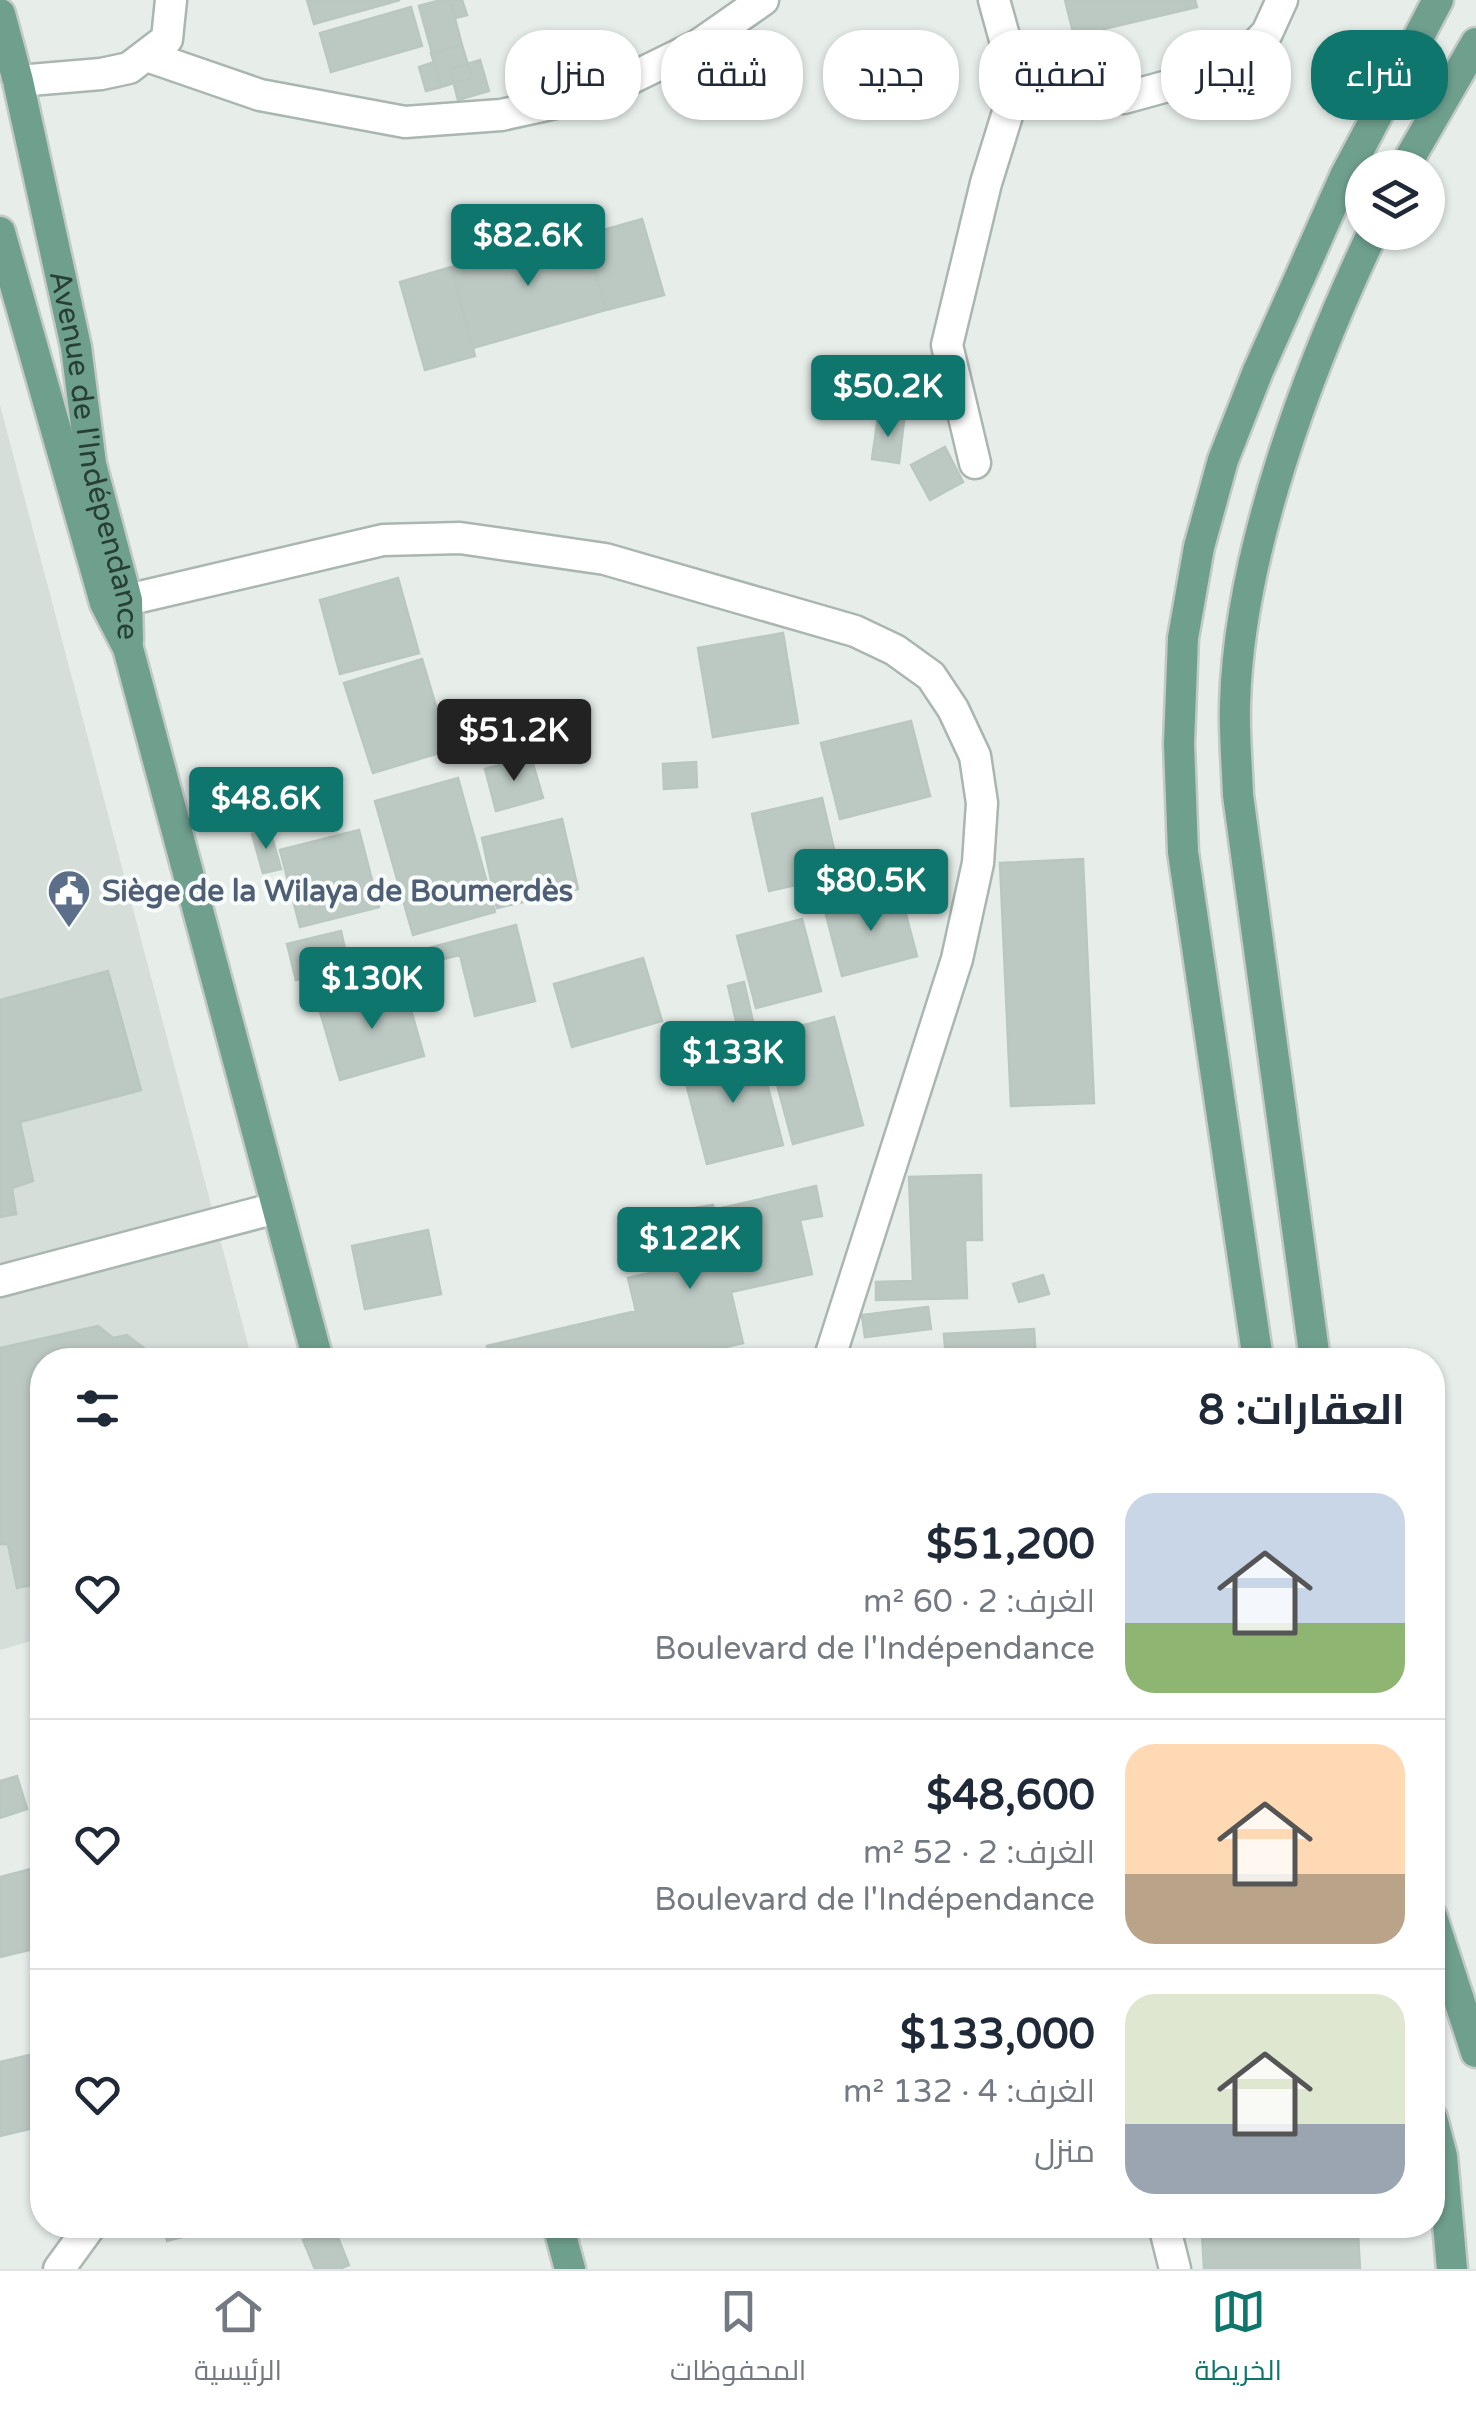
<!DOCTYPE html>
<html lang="ar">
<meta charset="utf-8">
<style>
:root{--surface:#fff;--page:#f6f6f7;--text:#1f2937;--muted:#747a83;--line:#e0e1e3;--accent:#0f766e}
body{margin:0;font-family:"Varela Round",Cairo,sans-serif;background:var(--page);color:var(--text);direction:rtl;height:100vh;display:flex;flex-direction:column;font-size:38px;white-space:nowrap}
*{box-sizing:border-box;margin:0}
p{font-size:32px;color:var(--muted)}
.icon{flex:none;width:55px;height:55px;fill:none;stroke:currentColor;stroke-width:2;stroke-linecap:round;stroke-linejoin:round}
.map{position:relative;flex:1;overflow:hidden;direction:ltr}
.details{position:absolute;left:30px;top:1348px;width:1415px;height:890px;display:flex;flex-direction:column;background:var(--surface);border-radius:40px;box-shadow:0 2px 8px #0004;direction:rtl}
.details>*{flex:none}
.guide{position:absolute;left:30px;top:30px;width:1418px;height:90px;direction:rtl;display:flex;gap:20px}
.controls{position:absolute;left:1345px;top:150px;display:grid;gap:20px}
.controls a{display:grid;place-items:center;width:100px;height:100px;border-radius:50%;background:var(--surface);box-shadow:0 2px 8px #0004;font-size:50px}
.price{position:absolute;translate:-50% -85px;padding:0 22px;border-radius:10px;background:var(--accent);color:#fff;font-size:32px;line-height:65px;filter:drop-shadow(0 2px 5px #0008)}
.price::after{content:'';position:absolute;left:50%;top:60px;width:30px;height:22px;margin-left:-15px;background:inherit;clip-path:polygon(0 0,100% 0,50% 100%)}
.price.on{background:#222;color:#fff}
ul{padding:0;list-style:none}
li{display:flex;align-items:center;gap:30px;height:250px;padding:0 40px}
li+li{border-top:2px solid var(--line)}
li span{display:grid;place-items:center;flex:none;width:280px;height:200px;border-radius:30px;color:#555}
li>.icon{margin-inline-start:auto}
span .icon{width:120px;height:120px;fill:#fffc;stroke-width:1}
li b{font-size:42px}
h2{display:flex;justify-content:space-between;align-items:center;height:120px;padding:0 40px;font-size:42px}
.chip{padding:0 35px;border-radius:40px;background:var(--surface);box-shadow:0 2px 8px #0004;font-size:35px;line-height:90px}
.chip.on{background:var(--accent);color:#fff}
.tabs{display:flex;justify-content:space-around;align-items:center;height:140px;border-top:2px solid var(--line);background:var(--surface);font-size:28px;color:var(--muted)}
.tabs a{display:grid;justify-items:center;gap:5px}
.tabs .on{color:var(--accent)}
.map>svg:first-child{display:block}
.built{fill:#d5ded9}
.building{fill:#bcc9c3;stroke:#b9c7c0;stroke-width:2.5}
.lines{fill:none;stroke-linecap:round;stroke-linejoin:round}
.minor-casing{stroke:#aab6b0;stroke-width:35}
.major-casing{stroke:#c3c9c7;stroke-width:35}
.minor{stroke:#fff;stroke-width:30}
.major{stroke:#6fa08e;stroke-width:30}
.labels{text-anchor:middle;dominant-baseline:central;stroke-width:8;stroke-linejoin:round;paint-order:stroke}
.street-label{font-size:30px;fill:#273f36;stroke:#f7fbf9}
.service-label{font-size:30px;font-weight:bold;fill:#4e5e75;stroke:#f7fbf9;text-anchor:start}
</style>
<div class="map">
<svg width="1476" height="2269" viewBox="0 0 1476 2269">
<rect width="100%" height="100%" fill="#e7eeea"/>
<!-- built -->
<path class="built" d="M0 405 252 1360H42V1638L0 1650Z"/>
<!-- building -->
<path class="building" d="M307 0H400L314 24Z
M441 0H450L462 45 432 53 419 6Z
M450 0H462L467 15 455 18Z
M1065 0H1195L1197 7 1074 36Z
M411 7 422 46 331 72 320 33Z
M462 45 472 78 441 87 431 53Z
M480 60 489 91 458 100 450 69Z
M434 62 441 87 426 91 419 67Z
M642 219 664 295 606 310 585 235Z
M583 230 606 310 473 348 451 267Z
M451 267 475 356 425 370 400 282Z
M878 417 904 421 899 463 872 459Z
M945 447 963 482 930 500 911 465Z
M398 578 419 653 340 674 320 600Z
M783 633 798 723 713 737 698 648Z
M422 659 449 750 373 773 344 683Z
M911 721 930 796 840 819 821 743Z
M531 757 543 798 496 811 485 769Z
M696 762 697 787 664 789 663 764Z
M458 778 495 912 413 935 375 801Z
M822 798 840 875 769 891 752 814Z
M562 819 578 889 497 908 482 838Z
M270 830 281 869 263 873 252 834Z
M359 830 379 907 300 927 280 850Z
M1083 859 1094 1103 1011 1106 1000 863Z
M900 892 917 956 842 976 825 911Z
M802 919 821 991 756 1008 737 936Z
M516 925 535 1001 475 1016 460 955 417 965 414 952Z
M341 931 349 967 296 980 287 944Z
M643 958 662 1021 572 1047 554 984Z
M108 971 141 1090 20 1122 33 1181 12 1188 16 1214 0 1217V1000Z
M744 982 755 1031 739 1034 728 986Z
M404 985 424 1056 340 1080 319 1008Z
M834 1017 863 1125 793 1144 764 1036Z
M758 1049 783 1145 707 1164 682 1068Z
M981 1175 982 1240H965L967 1298 876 1300V1282L913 1281 909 1177Z
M816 1186 822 1216 800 1220 812 1274 731 1292 743 1343 668 1360H490L487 1346 636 1311 628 1278 724 1256 718 1228 726 1226 722 1208Z
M713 1205 718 1234 682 1241 677 1211Z
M428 1230 441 1294 365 1309 352 1246Z
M1043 1275 1049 1294 1019 1302 1013 1284Z
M928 1307 931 1329 865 1337 862 1315Z
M98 1326 113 1338 127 1335 159 1360H42V1583L17 1588 8 1544H0V1348Z
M1034 1329 1036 1360H946L944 1334Z
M17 1776 27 1809 0 1818V1781Z
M42 1866V1947L0 1957V1877Z
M42 2052V2126L0 2136V2062Z
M163 2225H228L167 2241Z
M1203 2225H1240V2231L1203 2230Z
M1244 2225H1312L1313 2236 1358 2234 1360 2269H1204L1202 2234 1245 2232Z
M334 2228 349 2265 339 2269H315L303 2240Z"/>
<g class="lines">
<!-- minor casing -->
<g class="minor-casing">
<path id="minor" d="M147 56 260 95 405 122 501 115 601 93 697 46 763 0
M18 81 101 74 129 68 167 39 171 0
M1017 83 1124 98 1233 68 1267 33 1282 0
M975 463 947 345 986 183 1017 83 994 0
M127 600 383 540 460 538 605 559 855 631 895 650 931 676 953 709 975 756 982 803 978 863 957 959 829 1360
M0 1281 276 1208
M1164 2225 1175 2269
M59 2269 91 2225"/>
</g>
<!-- major casing -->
<g class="major-casing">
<g id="major">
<path id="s1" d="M0 14 18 81 76 347 91 464 127 600 128 640"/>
<path d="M1404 168 1476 43"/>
<path d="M0 232 105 603 128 648 318 1360"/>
<path d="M1258 1360 1183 852 1179 744 1183 638 1199 547 1223 460 1258 371 1345 176 1438 0"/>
<path d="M1315 1360 1238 795C1237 765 1234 734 1235 704 1239 552 1308 369 1373 232"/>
<path d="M1432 1917 1476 2052"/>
<path d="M1432 2118 1442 2156 1452 2269"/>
<path d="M558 2225 570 2269"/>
</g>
</g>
<!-- minor -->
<use href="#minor" class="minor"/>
<!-- major -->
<use href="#major" class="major"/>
</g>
<!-- icons -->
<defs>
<g id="civic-pin" transform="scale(2.25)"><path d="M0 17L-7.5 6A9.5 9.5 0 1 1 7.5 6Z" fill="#5c6f8a" stroke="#f7fbf9"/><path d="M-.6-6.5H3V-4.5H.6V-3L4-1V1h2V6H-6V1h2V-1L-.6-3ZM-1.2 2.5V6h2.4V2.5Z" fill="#fff"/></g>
</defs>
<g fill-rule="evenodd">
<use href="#civic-pin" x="69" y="891"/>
</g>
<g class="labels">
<!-- street labels -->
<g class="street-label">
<text stroke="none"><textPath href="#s1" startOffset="452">Avenue de l'Indépendance</textPath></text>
</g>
<!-- service labels -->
<g class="service-label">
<text x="102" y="891">Siège de la Wilaya de Boumerdès</text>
</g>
</g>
</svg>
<div class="controls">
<a><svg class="icon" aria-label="layers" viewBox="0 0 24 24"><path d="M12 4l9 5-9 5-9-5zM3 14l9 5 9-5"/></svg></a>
</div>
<b class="price" style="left:528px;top:289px">$82.6K</b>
<b class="price" style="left:888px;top:440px">$50.2K</b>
<b class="price on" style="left:514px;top:784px">$51.2K</b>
<b class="price" style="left:266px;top:852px">$48.6K</b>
<b class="price" style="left:871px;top:934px">$80.5K</b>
<b class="price" style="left:372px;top:1032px">$130K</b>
<b class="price" style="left:733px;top:1106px">$133K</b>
<b class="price" style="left:690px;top:1292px">$122K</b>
<div class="guide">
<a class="chip on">شراء</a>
<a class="chip">إيجار</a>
<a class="chip">تصفية</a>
<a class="chip">جديد</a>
<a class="chip">شقة</a>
<a class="chip">منزل</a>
</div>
<section class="details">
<h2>العقارات: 8<svg class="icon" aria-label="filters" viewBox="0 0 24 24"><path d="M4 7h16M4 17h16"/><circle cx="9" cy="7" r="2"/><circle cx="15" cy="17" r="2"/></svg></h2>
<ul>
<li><span style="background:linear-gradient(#c9d6e8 65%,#8fb573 0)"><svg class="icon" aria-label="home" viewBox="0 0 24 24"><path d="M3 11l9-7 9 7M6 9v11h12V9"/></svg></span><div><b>$51,200</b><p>الغرف: 2 · 60 m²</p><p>Boulevard de l'Indépendance</p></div><svg class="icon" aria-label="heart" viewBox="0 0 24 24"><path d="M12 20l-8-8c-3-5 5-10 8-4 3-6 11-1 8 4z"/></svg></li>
<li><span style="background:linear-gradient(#ffd9b3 65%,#b9a48a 0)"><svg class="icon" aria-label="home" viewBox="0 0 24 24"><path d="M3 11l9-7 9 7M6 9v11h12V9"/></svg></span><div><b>$48,600</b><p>الغرف: 2 · 52 m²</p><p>Boulevard de l'Indépendance</p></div><svg class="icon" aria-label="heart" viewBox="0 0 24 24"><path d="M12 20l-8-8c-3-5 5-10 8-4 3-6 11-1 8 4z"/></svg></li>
<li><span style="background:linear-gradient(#dfe7d0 65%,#9aa5b1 0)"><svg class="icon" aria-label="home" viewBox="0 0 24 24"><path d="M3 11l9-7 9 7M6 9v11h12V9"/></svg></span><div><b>$133,000</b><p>الغرف: 4 · 132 m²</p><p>منزل</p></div><svg class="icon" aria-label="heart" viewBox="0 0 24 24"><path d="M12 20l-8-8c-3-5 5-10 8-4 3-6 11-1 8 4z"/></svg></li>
</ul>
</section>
</div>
<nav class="tabs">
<a class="on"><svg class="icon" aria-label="map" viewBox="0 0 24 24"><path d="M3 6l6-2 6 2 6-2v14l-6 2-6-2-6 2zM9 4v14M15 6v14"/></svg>الخريطة</a>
<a><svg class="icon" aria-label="saved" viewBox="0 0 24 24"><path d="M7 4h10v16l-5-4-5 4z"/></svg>المحفوظات</a>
<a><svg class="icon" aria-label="home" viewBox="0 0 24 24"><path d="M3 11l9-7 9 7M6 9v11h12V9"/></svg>الرئيسية</a>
</nav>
